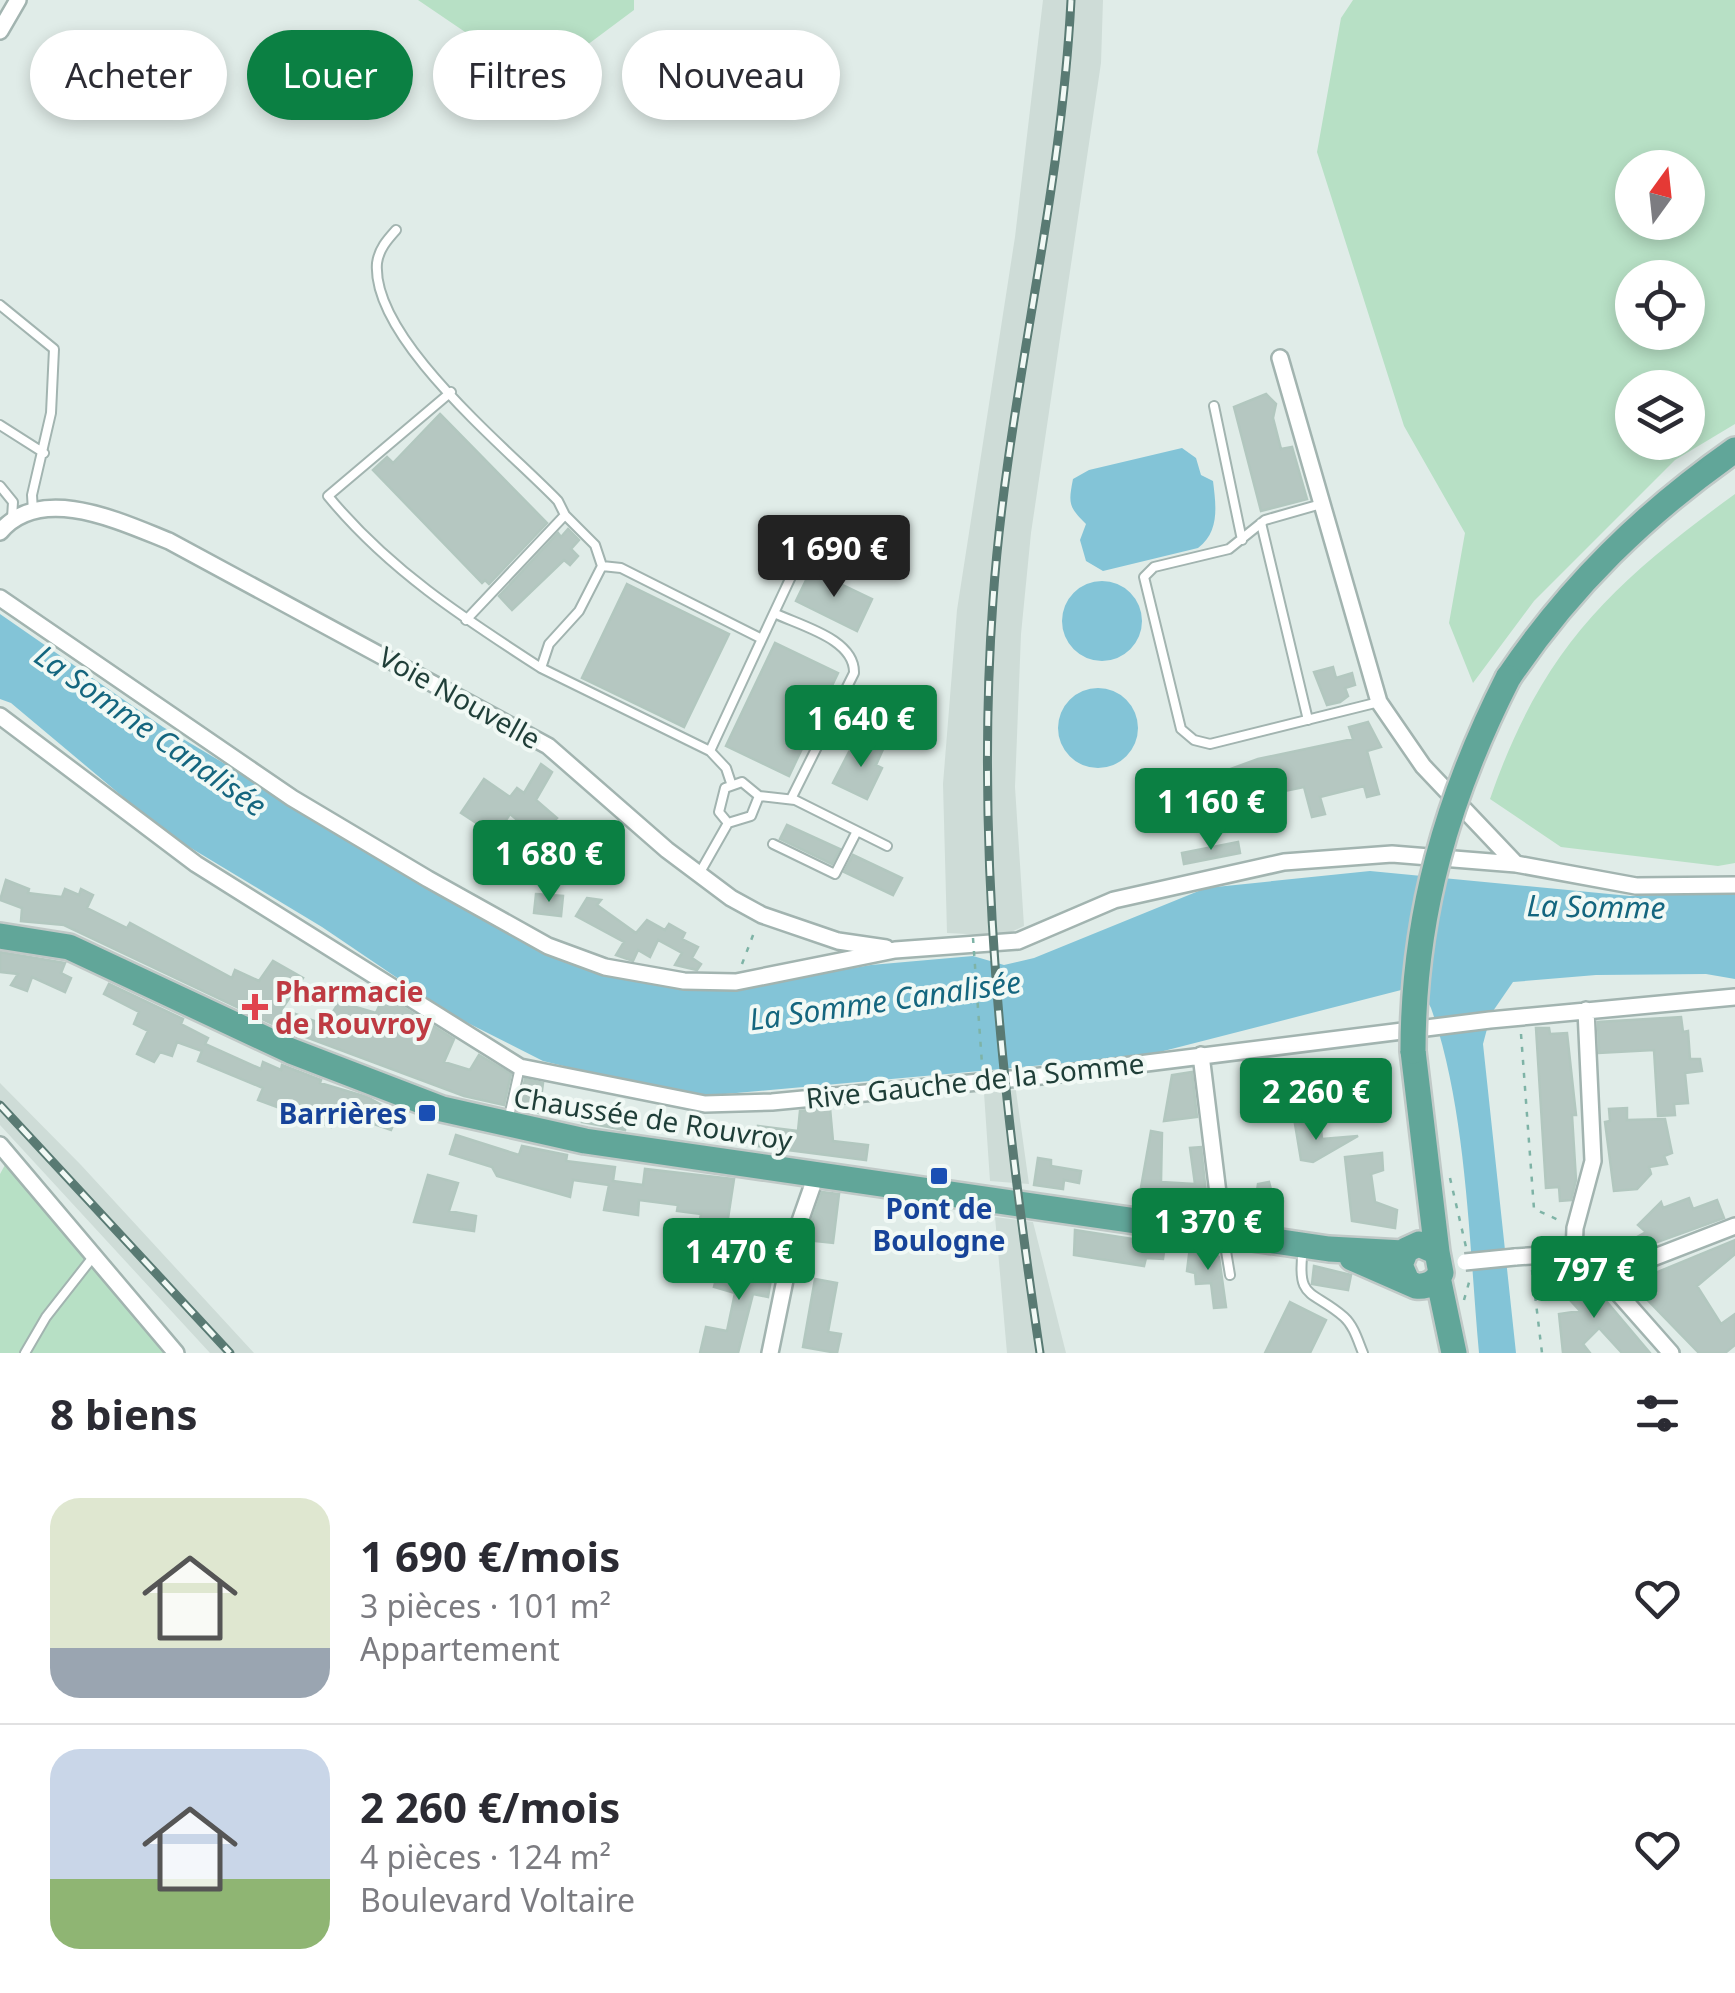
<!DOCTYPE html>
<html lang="fr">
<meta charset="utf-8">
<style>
:root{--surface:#fff;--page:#f7f7f7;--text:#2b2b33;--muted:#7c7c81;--line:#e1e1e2;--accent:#0b8043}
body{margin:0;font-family:"Noto Sans",sans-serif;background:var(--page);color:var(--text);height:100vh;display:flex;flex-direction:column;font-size:38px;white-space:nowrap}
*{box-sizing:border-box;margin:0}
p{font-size:32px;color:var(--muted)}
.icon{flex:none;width:55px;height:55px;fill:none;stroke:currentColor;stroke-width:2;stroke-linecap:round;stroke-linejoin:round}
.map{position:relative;height:1353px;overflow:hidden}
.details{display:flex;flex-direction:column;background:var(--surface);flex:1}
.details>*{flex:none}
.banner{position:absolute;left:30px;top:30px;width:1000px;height:90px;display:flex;gap:20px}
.needle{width:65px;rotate:15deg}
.fabs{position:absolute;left:1615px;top:150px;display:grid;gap:20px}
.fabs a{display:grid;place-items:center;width:90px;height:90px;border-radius:50%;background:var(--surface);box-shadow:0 5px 15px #0003;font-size:50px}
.price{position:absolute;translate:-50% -85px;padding:0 22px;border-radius:10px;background:var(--accent);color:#fff;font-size:32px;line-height:65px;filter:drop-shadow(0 2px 5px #0008)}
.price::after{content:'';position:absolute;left:50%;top:60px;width:30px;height:22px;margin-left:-15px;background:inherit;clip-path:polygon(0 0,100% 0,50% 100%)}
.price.active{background:#222;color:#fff}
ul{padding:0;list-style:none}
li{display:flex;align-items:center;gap:30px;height:250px;padding:0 50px}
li+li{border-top:2px solid var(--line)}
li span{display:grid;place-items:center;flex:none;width:280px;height:200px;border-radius:30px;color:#555}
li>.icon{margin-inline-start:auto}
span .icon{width:120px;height:120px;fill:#fffc;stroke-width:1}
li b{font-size:42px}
h2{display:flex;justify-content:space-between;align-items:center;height:120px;padding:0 50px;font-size:42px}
.pill{padding:0 35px;border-radius:45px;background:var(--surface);box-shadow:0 5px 15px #0003;font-size:35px;line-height:90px}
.pill.active{background:var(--accent);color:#fff}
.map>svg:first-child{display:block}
.built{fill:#cedcd7}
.green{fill:#b7e0c5;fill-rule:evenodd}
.water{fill:#83c4d7}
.building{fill:#b5c7c1;stroke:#b2c7bf;stroke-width:2.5}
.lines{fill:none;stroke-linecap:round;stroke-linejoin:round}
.lane-casing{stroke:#a2b4b0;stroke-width:12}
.street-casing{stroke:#a2b4b0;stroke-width:20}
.primary-casing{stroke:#c0c9c7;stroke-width:30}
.path{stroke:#7eb3a6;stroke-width:2.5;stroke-dasharray:5 8;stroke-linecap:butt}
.lane{stroke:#fff;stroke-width:8}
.street{stroke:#fff;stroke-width:15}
.primary{stroke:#61a699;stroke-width:25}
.rail-casing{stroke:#597a73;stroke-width:9}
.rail{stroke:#f1f9f5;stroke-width:5;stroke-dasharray:15;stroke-linecap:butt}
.street-bridge-casing{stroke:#a2b4b0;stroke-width:20;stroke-linecap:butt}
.primary-bridge-casing{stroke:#c0c9c7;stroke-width:30;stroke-linecap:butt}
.path-bridge{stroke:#7eb3a6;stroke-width:2.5;stroke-dasharray:5 8;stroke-linecap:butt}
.street-bridge{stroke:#fff;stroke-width:15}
.primary-bridge{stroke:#61a699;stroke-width:25}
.health-dot{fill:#e0444e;stroke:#f1f9f5;stroke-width:4}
.transit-dot{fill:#1a4fb4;stroke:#f1f9f5;stroke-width:4}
.labels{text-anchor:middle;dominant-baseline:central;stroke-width:8;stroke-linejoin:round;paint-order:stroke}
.street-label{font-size:28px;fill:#1f3e38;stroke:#f1f9f5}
.health-label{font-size:28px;font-weight:bold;fill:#be3a42;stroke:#f1f9f5;text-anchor:start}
.transit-label{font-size:28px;font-weight:bold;fill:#164399;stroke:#f1f9f5;text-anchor:end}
.water-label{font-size:30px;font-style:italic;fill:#14667f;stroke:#f1f9f5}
</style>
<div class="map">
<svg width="1735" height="1353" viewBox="0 0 1735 1353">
<rect width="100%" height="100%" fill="#e0ece8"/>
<!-- built -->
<path class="built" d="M1043 0H1103L1101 63 1031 533 1021 634 1015 787 1024 926 1003 936 947 933 943 784 957 610 1015 237Z
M0 1083 81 1165 254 1353H210L0 1125Z
M1016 1090V1091L1029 1184 990 1181 984 1093Z
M995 1217 1033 1222 1066 1353H1007Z"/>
<!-- green -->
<path class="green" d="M418 0H634V10L575 54 471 36Z
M1353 0H1735V424L1675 460 1534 601 1473 683 1449 623 1465 533 1404 426 1317 152 1341 18ZM1632 168H1688V222H1632ZM1632 278H1688V332H1632ZM1632 388H1688V442H1632Z
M1735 494V863L1718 866 1561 847 1490 799C1542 649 1610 585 1735 494Z
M5 1165 164 1353H0V1174Z"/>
<!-- water -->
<path class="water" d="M1182 448 1196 458 1201 475 1213 481C1216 505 1220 532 1198 548L1103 571 1086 561 1080 540 1086 524C1069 507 1068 504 1073 479L1089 470Z
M1062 621a40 40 0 1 1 80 0a40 40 0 1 1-80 0Z
M0 614 163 727 546 955 611 975 678 988 742 987 871 965 973 956 1004 965 1034 958 1206 888 1370 871 1630 896 1735 892V979L1706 974 1596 975 1513 982 1491 1014 1483 1044 1516 1353H1479C1469 1245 1467 1110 1431 1008 1428 1000 1416 993 1409 988L1144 1056 692 1097 543 1061 452 1015 322 927 166 833 11 703 0 699Z
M1058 728a40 40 0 1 1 80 0a40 40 0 1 1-80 0Z"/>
<!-- building -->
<path class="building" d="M1266 394 1276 404 1273 418 1281 449 1292 447 1307 499 1261 511 1234 407Z
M440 414 547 523 489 584 485 580 482 583 373 470 387 457 393 463Z
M568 529 579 540 571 549 578 556 570 565 564 560 512 610 499 596 558 533 561 537Z
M811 570 872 599 857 631 796 601Z
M627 584 729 634 684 727 582 678Z
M775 643 838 673 789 776 726 746Z
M1333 667 1336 678 1352 673 1355 685 1345 688 1348 696 1340 702 1327 705 1314 672Z
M1368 722 1381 747 1367 751 1379 794 1367 797 1364 786 1320 797 1325 814 1312 817 1304 787 1270 794 1268 787 1220 798 1212 785 1217 784 1214 775 1258 759 1353 739 1349 727Z
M879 734 888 738 876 765 882 768 867 799 833 783 849 752 866 760Z
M541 764 552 772 536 800 557 818 554 821 565 831 560 838 581 854 548 889 540 882 561 856 510 814 503 825 497 821 490 832 461 813 484 779 510 797 517 788 524 793Z
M787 825 840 849 832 864 780 839Z
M1238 842 1240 853 1184 864 1182 853Z
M853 855 902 878 893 895 844 872Z
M6 880 29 889 28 893 44 895 62 897 65 889 79 895 81 889 93 895 87 908 127 928 130 923 232 978 235 970 259 981 273 961 303 978 282 1009 325 1025 339 1002 376 1013 384 995 454 1039 444 1062 470 1070 479 1055 511 1074 504 1105 464 1096 279 1027 64 925 21 921 22 908 0 900Z
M536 894 563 896 561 916 534 913Z
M587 898 601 900 597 905 636 933 647 920 665 930 669 924 685 933 682 939 698 947 692 958 701 964 697 970 675 965 682 953 658 940 650 957 638 950 633 961 616 955 624 942 576 916Z
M0 952 65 963 61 973 71 978 65 992 32 977 27 991 11 985 18 974 0 972Z
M109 984 183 1019 181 1024 208 1038 205 1044 261 1069 263 1062 281 1070 282 1065 321 1080 320 1083 367 1097 398 1114 391 1130 339 1112 331 1127 258 1100 263 1088 198 1061 202 1051 177 1042 172 1056 160 1052 154 1062 137 1054 148 1031 134 1024 139 1012 104 994Z
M1681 1017 1683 1032 1688 1031 1690 1059H1700L1702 1071 1685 1073 1688 1103 1674 1104 1675 1115 1658 1116 1654 1050 1599 1053 1598 1022Z
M1536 1028H1549L1550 1034 1567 1033 1576 1115H1572L1576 1180 1571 1200 1560 1201 1559 1187 1546 1188Z
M1192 1072 1197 1117 1164 1121 1172 1075Z
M525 1079 543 1083 539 1113 519 1108Z
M586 1106 628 1114 625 1130 582 1122Z
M830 1108 833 1141 868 1145 866 1160 757 1146 758 1126 798 1131 800 1111Z
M1627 1108V1120L1665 1119 1672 1153 1664 1156 1667 1164 1649 1167 1651 1174 1637 1189 1614 1191 1605 1122 1610 1121 1609 1109Z
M1312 1123 1311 1131 1321 1129 1322 1139 1358 1136 1313 1162 1301 1160 1295 1124Z
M1151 1131 1162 1133 1161 1182 1195 1184 1190 1148 1201 1147 1208 1211 1151 1202 1152 1196 1140 1193Z
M456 1135 519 1155 522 1146 567 1155 566 1161 615 1167 613 1181 643 1185 645 1169 734 1179 727 1225 700 1219 701 1214 677 1211 678 1205 639 1200 638 1215 604 1210 609 1185 573 1180 570 1197 497 1176 492 1167 450 1154Z
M1382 1153 1383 1170 1371 1174 1375 1202 1397 1210 1395 1228 1352 1221 1345 1157Z
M1038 1158 1051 1160V1166L1081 1171 1079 1183 1064 1180 1063 1189 1034 1185Z
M428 1175 458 1183 449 1211 476 1216 474 1231 414 1222Z
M1269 1182 1272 1193 1283 1201 1281 1221 1253 1218 1258 1184Z
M822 1192 839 1194 833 1243 805 1240Z
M1689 1198 1693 1209 1717 1200 1724 1218 1613 1258 1610 1252 1646 1232 1638 1225 1661 1202 1663 1208Z
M1075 1230 1165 1244 1163 1259 1146 1258 1144 1266 1074 1255Z
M1735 1240V1254L1697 1286 1721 1324 1735 1314V1345L1725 1353H1699L1631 1283Z
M765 1246 776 1249 768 1297 753 1294 738 1353H700L706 1327 727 1331 735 1293 714 1287 720 1264 759 1273Z
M1190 1247 1213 1251 1219 1257 1226 1307 1214 1308 1211 1283 1196 1284 1195 1273 1187 1271Z
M1314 1266 1351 1275 1348 1290 1312 1284Z
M1577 1270 1591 1283 1650 1353H1622L1599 1328 1583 1344 1590 1353H1563L1559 1314 1580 1311 1571 1301 1579 1294 1566 1280Z
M815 1279 837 1283 828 1332 841 1334 837 1353 803 1347Z
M1290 1302 1326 1320 1310 1353H1265Z"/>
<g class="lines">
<!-- lane casing -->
<g class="lane-casing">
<path id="lane" d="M396 230C387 240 379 249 377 263 371 339 508 449 558 501L565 515
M0 305 54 349 51 413 32 495 33 511
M451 392 328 496C388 569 462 617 541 668
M1214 406 1242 540
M0 425 44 453
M0 486 13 502 12 518
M1321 504 1265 520 1229 549 1154 567 1144 577 1181 729 1194 740 1210 744 1379 702
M1261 523 1308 720
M774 613 804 549
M466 620 565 515 595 545 602 566
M710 751 541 668 549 644 579 611 602 566 621 568 762 639
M731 783 726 768 710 751 774 613C801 626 855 639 854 673L791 799
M759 796 795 800 887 846
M773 844 835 874 857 831
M699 874 728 823 751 816 759 796 742 782 725 788 719 812 728 823
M508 1121 520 1067
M1224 1239 1230 1275
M1303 1249C1296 1301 1312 1289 1344 1317 1354 1326 1358 1341 1363 1353
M25 1353 46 1317 93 1257"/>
</g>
<!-- street casing -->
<g class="street-casing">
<path id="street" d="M0 31 18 0
M1280 358 1379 702 1423 766 1516 864
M0 532C41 483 121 522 169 541L548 746 667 850 731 898 762 915 838 941 886 948
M0 598 292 798 428 879 548 946 605 967 684 981 736 982 895 950 1018 941 1114 900 1284 862 1392 854 1516 864 1636 886 1735 885
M0 716 196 864 520 1067 705 1104 772 1102 1051 1075 1490 1020 1735 997
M1201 1055 1223 1234
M0 1145 176 1353
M1574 1253 1575 1228 1593 1161 1586 1010
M1515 1257 1574 1253 1588 1259 1671 1353
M1606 1276 1735 1226
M770 1353 793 1241 812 1187 811 1174"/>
</g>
<!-- primary casing -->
<g class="primary-casing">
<path id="primary" d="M1508 678C1570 586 1644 514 1735 450
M0 936 69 947 291 1051 442 1109 585 1141 1329 1249 1403 1253
M1413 1051 1437 1252
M1352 1258 1416 1286C1427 1287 1435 1283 1441 1273L1437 1252 1419 1244 1406 1250 1400 1265 1407 1281
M1438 1277 1454 1353"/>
</g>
<!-- path -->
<path class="path" d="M742 964 755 930
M1521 1034 1534 1209 1563 1222
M1450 1178 1466 1247
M1532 1270 1542 1353
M1537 1296 1558 1271
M1464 1300 1470 1279"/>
<!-- lane -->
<use href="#lane" class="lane"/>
<!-- street -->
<use href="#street" class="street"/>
<!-- primary -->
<use href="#primary" class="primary"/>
<!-- rail casing -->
<g class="rail-casing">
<path id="rail" d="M0 1105 230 1353
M1040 1353C1003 1104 975 851 993 600 1007 398 1061 202 1071 0"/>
</g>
<!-- rail -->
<use href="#rail" class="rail"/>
<!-- street-bridge casing -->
<g class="street-bridge-casing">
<path id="street-bridge" d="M1465 1262 1515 1257"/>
</g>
<!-- primary-bridge casing -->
<g class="primary-bridge-casing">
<path id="primary-bridge" d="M1413 1051C1413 916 1447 798 1508 678"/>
</g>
<!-- path-bridge -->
<path class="path-bridge" d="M973 938 984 1092"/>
<!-- street-bridge -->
<use href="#street-bridge" class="street-bridge"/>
<!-- primary-bridge -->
<use href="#primary-bridge" class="primary-bridge"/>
</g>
<!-- markers -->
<path class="health-dot" d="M250 992h10v10h10v10h-10v10h-10v-10h-10v-10h10z"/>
<g class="transit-dot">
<rect x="417" y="1103" width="20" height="20" rx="5"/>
<rect x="929" y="1166" width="20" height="20" rx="5"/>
</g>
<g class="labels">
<!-- street labels -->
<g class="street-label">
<text transform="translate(460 697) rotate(29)">Voie Nouvelle</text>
<text transform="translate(975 1080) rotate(-6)">Rive Gauche de la Somme</text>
<text transform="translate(653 1118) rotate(9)">Chaussée de Rouvroy</text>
</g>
<!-- health labels -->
<g class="health-label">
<text x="275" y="991">Pharmacie<tspan x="275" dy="32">de Rouvroy</tspan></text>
</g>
<!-- transit labels -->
<g class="transit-label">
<text x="407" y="1113">Barrières</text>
<text x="939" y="1208" text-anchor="middle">Pont de<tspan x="939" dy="32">Boulogne</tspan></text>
</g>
<!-- water labels -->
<g class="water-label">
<text transform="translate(151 730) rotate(35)">La Somme Canalisée</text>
<text transform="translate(1596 906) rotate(1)">La Somme</text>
<text transform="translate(885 1000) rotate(-8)">La Somme Canalisée</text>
</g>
</g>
</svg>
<div class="fabs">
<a><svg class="needle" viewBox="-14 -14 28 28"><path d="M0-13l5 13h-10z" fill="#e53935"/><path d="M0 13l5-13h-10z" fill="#7c7c81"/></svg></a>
<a><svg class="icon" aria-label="locate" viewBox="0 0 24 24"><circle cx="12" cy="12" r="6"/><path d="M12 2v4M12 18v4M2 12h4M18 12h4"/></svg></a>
<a><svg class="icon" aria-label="layers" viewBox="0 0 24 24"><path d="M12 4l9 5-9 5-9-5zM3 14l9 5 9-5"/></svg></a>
</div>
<b class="price active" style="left:834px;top:600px">1 690 €</b>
<b class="price" style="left:861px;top:770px">1 640 €</b>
<b class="price" style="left:1211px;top:853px">1 160 €</b>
<b class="price" style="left:549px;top:905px">1 680 €</b>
<b class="price" style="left:1316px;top:1143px">2 260 €</b>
<b class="price" style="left:1208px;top:1273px">1 370 €</b>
<b class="price" style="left:739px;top:1303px">1 470 €</b>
<b class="price" style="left:1594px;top:1321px">797 €</b>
<div class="banner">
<a class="pill">Acheter</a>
<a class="pill active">Louer</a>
<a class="pill">Filtres</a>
<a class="pill">Nouveau</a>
</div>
</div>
<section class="details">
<h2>8 biens<svg class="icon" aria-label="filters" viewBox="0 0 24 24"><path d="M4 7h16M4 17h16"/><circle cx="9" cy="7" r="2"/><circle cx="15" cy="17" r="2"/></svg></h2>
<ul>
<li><span style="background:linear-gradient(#dfe7d0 75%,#9aa5b1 0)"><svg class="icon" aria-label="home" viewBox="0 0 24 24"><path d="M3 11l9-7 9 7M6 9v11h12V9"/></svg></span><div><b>1 690 €/mois</b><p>3 pièces · 101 m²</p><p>Appartement</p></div><svg class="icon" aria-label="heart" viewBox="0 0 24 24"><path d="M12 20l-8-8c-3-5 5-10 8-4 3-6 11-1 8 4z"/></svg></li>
<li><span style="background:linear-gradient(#c9d6e8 65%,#8fb573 0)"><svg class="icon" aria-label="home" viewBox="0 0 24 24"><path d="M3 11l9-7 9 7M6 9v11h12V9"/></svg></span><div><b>2 260 €/mois</b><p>4 pièces · 124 m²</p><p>Boulevard Voltaire</p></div><svg class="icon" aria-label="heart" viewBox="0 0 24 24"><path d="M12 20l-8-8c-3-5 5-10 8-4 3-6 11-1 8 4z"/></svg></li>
</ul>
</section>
